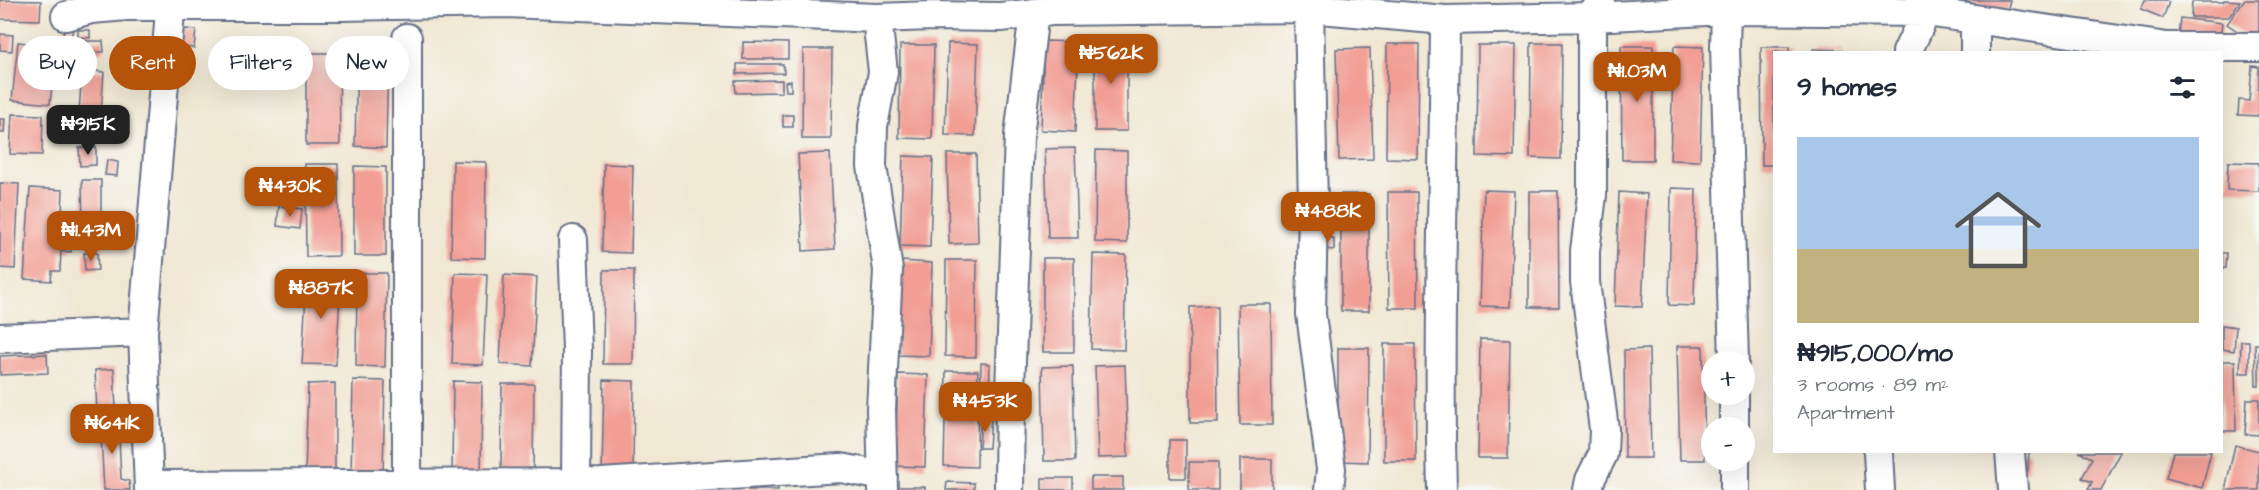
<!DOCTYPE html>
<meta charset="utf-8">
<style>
:root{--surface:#fff;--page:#f6f6f7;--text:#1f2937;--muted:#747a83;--accent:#b45309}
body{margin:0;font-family:"Architects Daughter",sans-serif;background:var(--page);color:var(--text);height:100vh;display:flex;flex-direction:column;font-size:22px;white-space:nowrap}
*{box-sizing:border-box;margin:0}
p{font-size:20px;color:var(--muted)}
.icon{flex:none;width:33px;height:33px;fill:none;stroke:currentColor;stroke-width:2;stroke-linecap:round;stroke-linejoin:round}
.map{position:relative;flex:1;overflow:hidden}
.drawer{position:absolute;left:1773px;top:51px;width:450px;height:402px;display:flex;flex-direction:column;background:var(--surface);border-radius:0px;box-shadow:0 6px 24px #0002}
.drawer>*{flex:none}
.banner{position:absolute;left:18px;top:36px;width:570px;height:54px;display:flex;gap:12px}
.tools{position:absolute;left:1701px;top:351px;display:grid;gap:12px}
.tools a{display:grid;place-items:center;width:54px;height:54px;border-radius:50%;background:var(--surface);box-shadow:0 6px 24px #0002;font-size:30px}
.price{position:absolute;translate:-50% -51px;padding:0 14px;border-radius:12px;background:var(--accent);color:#fff;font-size:20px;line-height:39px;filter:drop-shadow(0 2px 3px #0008)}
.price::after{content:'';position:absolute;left:50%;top:36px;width:18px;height:14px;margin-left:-9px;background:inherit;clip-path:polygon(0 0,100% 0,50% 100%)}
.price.active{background:#222;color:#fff}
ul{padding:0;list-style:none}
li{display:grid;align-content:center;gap:12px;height:318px;padding:0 24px}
li span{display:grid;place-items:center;height:186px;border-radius:0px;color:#555}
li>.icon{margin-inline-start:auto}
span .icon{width:108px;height:108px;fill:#fffc;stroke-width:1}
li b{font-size:26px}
h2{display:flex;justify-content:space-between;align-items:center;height:72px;padding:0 24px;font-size:26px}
.pill{padding:0 21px;border-radius:27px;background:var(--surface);box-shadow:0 6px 24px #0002;font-size:21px;line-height:54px}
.pill.active{background:var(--accent);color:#fff}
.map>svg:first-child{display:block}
.building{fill:#f29e94}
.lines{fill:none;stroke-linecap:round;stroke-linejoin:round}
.minor-casing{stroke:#667087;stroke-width:32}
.minor{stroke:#fff;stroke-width:28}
</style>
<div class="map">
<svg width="2259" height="490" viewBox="0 0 2259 490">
<rect width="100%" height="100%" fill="#f6f6f2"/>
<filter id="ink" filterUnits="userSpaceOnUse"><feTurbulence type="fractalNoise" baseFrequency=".0167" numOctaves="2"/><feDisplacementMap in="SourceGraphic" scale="12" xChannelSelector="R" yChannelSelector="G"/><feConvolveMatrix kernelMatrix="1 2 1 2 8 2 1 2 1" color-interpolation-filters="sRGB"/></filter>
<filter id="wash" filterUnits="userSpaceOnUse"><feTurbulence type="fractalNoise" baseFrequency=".008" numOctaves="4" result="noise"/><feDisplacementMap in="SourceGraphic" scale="24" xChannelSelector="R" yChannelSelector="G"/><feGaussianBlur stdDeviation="1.35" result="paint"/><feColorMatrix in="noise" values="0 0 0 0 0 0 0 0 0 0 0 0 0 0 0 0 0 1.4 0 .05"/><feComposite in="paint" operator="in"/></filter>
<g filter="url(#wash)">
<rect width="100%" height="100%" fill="#f1e8d4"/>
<g id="blocks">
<!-- building -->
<path class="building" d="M0 0 41 1 40 20 0 19Z
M1959 0H2010L2007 12Z
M2145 0H2164L2169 2 2163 18 2141 9Z
M2224 0 2240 1 2229 17H2191L2192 2H2223Z
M2244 0H2259V37L2255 43 2227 24Z
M2180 18 2222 23 2220 41 2178 36Z
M64 28 73 29 70 43 62 41Z
M175 28 196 30 194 48 174 46Z
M78 30H90V38L78 37Z
M0 34 13 35 12 51 0 50Z
M1095 39H1127V131H1095Z
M74 41H103L104 52H74Z
M1044 41 1079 42 1075 132 1041 130Z
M18 42 56 46 50 104 12 100Z
M743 42 788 43V59H743Z
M948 43 978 44 975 136 945 135Z
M1531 43H1562L1561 159 1530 158Z
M1387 44H1419L1418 159 1386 158Z
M900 45H934L932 139 899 138Z
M1478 45H1516L1514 157 1477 156Z
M1621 46H1653V160H1622Z
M1674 46 1703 47 1700 161 1670 160Z
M1761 47H1789V52H1774V165H1762Z
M1370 48 1373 159 1339 160 1336 49Z
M803 49H832L831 139H802Z
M1813 49 1842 50V52H1813Z
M357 52 388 53 386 148 355 146Z
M306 53H339L340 145H306Z
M737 64H783L784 73 737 74Z
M2252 66 2259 67V116L2238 115 2239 100 2249 101Z
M82 70 104 72 100 128 78 126Z
M782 80V92L736 93 735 81Z
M791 81V91H786L785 82Z
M12 114 43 115 42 155 10 154Z
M783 115H793V127H783Z
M0 119H5L4 133H0Z
M96 147V165L80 166 79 148Z
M1075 148 1078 238H1048L1045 149Z
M1096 150 1127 151V243L1095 242Z
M830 153 835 249 803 251 798 154Z
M947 154H976L978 243 949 244Z
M903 156 933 157 930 247 900 246Z
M107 160 118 162 117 176 105 175Z
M453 161 486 162 485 258 451 257Z
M2228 162 2259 163V191L2227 190Z
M305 164H338L339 256 306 257Z
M604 164 633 165 631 253 602 252Z
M354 166 386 167V256H354Z
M82 180H101V226L83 227Z
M0 183 19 184 15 269 0 268Z
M30 188 63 190 62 214 73 215 71 252 61 251 60 271H52L51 281 24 279Z
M1671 188 1696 189 1694 306 1669 305Z
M1484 190 1514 191 1510 307 1480 306Z
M1529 191H1558L1559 307H1529Z
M1388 192H1417L1418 308H1389Z
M1619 192 1647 194 1642 307 1615 306Z
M1341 194H1369V311H1341Z
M279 206 302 209 300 229 277 226Z
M1323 237 1334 238V250L1323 249Z
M84 253H97L98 270 85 271Z
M2222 253H2227L2226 268H2222Z
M1093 254 1126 255 1124 350 1091 349Z
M1043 258H1074V352H1043Z
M946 260H977L976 357 945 356Z
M901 261 932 263 929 356 897 355Z
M604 270H634L633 364H603Z
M357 273H387L385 367 356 366Z
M455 273 487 274 483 365 452 364Z
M307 275 341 277 336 365 302 364Z
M504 275 537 277 532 366 500 364Z
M1238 304H1271L1272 425H1240Z
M1217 306 1218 423H1190V307Z
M2222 325 2236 327 2234 351 2222 349Z
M1480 339 1510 340 1508 458H1478Z
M2241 341H2249V373H2240Z
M1384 344H1415L1416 461H1384Z
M2255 344H2259V386H2256Z
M1677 346H1703L1705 460H1680Z
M1338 348H1369L1368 462 1338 461Z
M1649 349 1651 458H1625L1624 350Z
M47 354 48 373 0 375V356Z
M2222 361H2235L2236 431H2222Z
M981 363 990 364 989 407H980Z
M1125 365 1128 457 1098 458 1095 366Z
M1073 366 1075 461H1044L1042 367Z
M114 369 116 411 97 412 95 370Z
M946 371H978L977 467 944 466Z
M898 374 928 375 925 467 895 466Z
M353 380 385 381 383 475 351 474Z
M604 380 634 381 633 474 602 473Z
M453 381 482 382 481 476H452Z
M335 383V474H305L308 384Z
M502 384H534L533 474 501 473Z
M2247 399H2259V435L2245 434Z
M118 417 121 479 129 481 130 490H104L100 418Z
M981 417 991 418 989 448H979Z
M1170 440H1186V478H1170Z
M2235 445 2259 451V490H2225Z
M2016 452H2029L2028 471 2016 470Z
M2079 452H2121L2101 490H2088L2092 482 2082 478 2092 458Z
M2173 452H2211L2202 488 2166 478Z
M1240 459H1272V490H1240Z
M1189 462H1218V490H1189Z
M1091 477H1123V490H1091Z
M1042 478H1073V490H1042Z
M947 482 974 483V490H946Z
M748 487H778V490H748Z
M895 487H925V490H895Z"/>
</g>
</g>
<g filter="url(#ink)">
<use href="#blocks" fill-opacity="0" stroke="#667087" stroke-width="1.5"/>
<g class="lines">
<!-- minor casing -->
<g class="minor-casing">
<path id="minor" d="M1309 8 1313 206 1311 314 1331 469 1329 490
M1726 10 1725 47 1734 362
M66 16 91 9 127 6H339L506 3 877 18 932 16 1001 17 1051 11 1309 8 1445 20 1592 17 1726 10 1926 12 1975 19
M877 18 883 72 873 126 872 166 888 270 881 409 883 490
M407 38V485
M1907 52 1926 12
M1975 52V19L2167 47H2259
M573 240 577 350 576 483
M0 338 143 332
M1734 394V428
M1878 452 1880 490
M2010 452 2013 490
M1735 460V490
M149 485 601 483 841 468 883 476
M149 490 143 332 171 0
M1009 490 1010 390 1019 136 1034 13
M1442 490C1438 333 1444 177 1445 20
M1588 490 1590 480 1603 454 1604 429 1585 282V251L1592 195V17L1600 2"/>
</g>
<!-- minor -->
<use href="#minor" class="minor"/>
</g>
</g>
</svg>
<div class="tools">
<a>+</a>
<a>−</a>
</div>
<b class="price" style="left:1111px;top:85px">₦562K</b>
<b class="price" style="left:1637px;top:103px">₦1.03M</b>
<b class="price active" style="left:88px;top:156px">₦915K</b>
<b class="price" style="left:290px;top:218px">₦430K</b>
<b class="price" style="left:1328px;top:243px">₦488K</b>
<b class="price" style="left:91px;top:262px">₦1.43M</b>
<b class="price" style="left:321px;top:320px">₦887K</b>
<b class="price" style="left:985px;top:433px">₦453K</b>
<b class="price" style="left:112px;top:455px">₦641K</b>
<div class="banner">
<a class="pill">Buy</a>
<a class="pill active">Rent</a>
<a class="pill">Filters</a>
<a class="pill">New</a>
</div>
<section class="drawer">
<h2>9 homes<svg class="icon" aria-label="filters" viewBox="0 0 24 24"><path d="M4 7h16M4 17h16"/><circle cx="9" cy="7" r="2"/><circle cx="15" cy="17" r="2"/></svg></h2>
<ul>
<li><span style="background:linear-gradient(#a9c7e8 60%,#c2b280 0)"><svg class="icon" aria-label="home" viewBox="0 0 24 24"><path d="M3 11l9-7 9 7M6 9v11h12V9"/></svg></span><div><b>₦915,000/mo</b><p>3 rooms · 89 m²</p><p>Apartment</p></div></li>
</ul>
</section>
</div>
